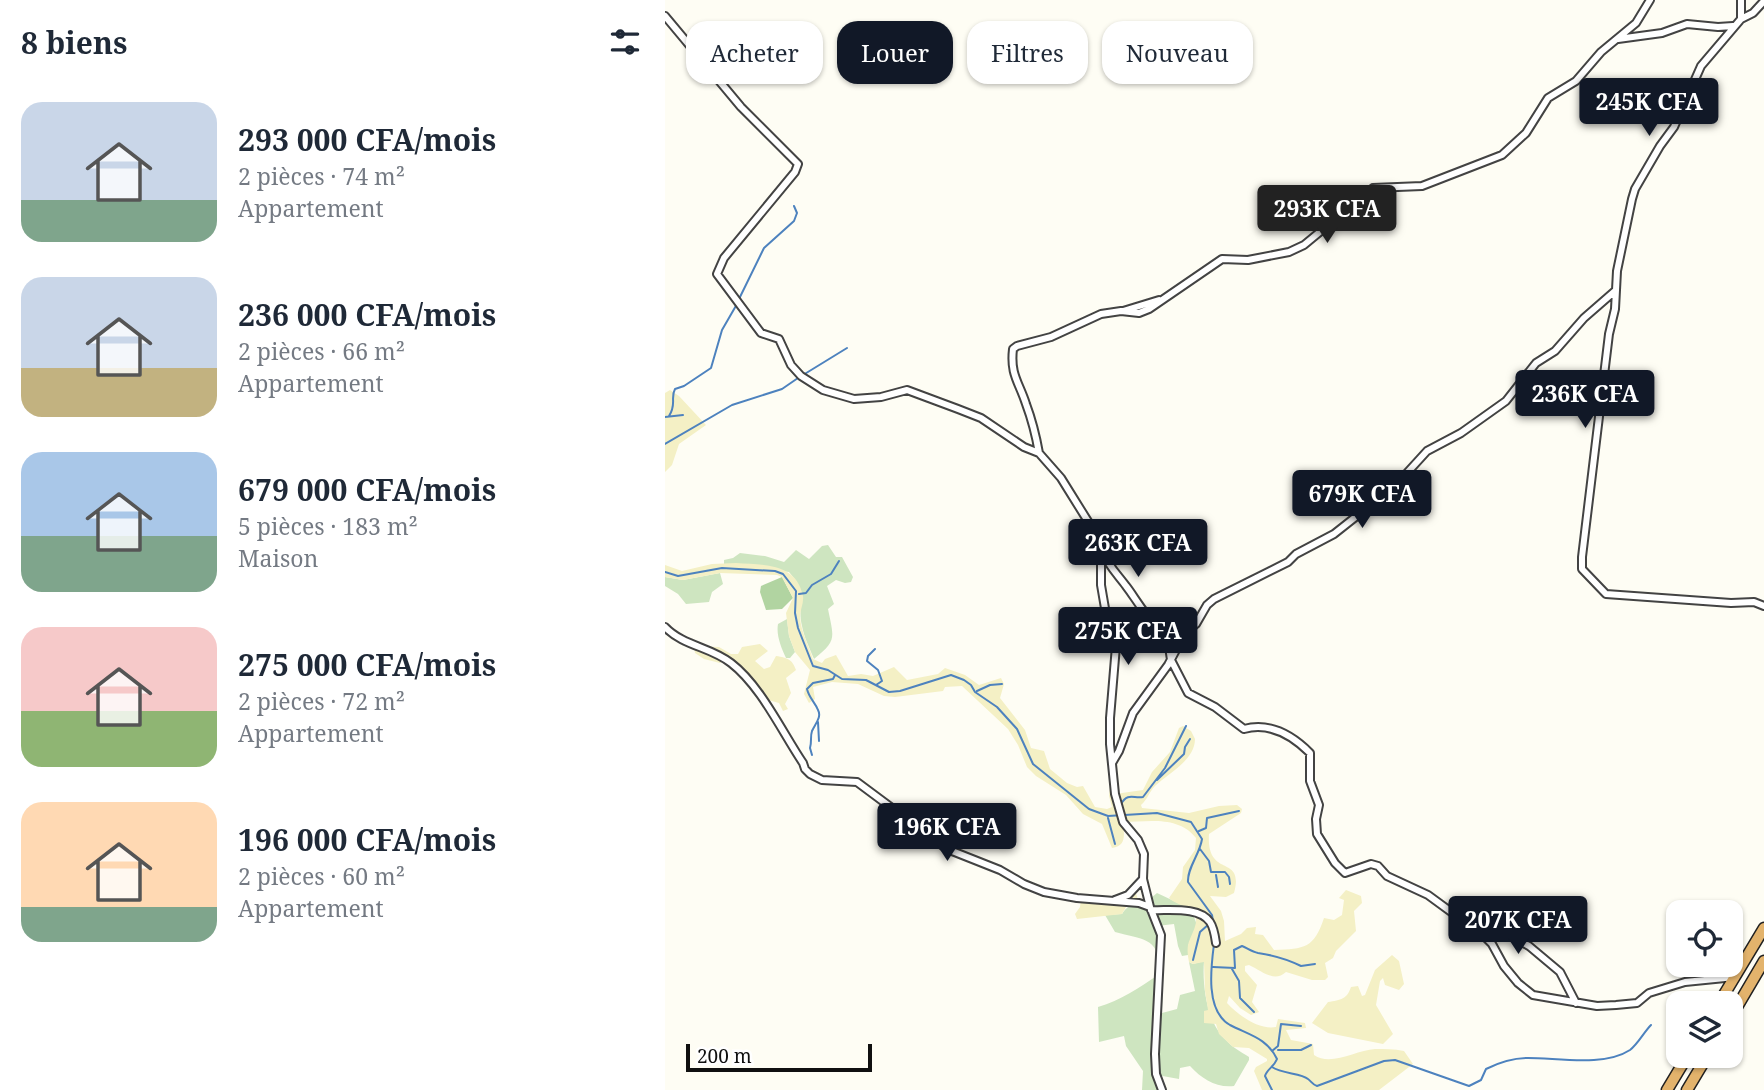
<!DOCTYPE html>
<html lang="fr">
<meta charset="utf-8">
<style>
:root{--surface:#fff;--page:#f6f6f7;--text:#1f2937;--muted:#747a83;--accent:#111827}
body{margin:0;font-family:"Noto Serif",serif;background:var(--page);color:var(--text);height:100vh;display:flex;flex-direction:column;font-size:26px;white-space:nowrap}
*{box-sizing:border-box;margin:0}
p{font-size:23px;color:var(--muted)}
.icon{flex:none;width:38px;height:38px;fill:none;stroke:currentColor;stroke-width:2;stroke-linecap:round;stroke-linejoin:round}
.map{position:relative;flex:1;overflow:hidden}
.details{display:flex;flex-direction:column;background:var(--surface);width:665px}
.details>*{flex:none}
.top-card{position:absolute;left:21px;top:21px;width:665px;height:63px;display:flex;gap:14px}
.fabs{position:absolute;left:1001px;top:900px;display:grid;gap:14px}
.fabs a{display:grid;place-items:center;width:77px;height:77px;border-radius:14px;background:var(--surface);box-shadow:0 2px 5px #0004;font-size:35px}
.scale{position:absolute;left:21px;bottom:18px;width:186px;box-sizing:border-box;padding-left:7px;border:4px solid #101010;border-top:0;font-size:19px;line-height:24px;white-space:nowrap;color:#101010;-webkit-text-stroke:5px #fff;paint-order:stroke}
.price{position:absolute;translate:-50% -60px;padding:0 16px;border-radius:7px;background:var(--accent);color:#fff;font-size:23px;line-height:46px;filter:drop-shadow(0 2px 4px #0008)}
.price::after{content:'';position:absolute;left:50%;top:42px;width:21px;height:16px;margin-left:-10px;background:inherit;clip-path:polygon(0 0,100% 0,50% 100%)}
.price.active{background:#222;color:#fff}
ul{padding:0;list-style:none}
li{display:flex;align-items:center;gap:21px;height:175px;padding:0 21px}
li span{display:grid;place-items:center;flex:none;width:196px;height:140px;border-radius:21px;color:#555}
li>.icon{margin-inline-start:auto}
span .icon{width:84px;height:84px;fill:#fffc;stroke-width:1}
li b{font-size:30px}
h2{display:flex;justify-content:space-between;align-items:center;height:84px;padding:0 21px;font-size:30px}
.tag{padding:0 24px;border-radius:21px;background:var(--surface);box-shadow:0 2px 5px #0004;font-size:24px;line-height:63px}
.tag.active{background:var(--accent);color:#fff}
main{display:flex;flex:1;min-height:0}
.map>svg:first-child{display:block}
.green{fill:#cee5c0}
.forest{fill:#b1d4a1}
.sand{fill:#f4f0c5}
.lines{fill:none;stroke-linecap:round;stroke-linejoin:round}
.stream{stroke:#4d82be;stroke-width:2}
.minor-casing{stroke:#434343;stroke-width:10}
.highway-casing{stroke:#212121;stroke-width:13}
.minor{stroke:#fff;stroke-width:6}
.highway{stroke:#e3b36c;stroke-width:10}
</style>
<main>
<section class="details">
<h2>8 biens<svg class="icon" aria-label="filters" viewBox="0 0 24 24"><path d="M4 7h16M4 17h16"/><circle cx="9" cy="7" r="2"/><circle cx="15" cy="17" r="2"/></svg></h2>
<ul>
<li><span style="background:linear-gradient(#c9d6e8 70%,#7fa58c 0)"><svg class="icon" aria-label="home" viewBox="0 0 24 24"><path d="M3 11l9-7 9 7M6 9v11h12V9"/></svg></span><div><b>293 000 CFA/mois</b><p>2 pièces · 74 m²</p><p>Appartement</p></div></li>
<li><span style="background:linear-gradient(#c9d6e8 65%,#c2b280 0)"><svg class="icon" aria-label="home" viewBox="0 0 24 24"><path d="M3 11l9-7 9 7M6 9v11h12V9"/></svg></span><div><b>236 000 CFA/mois</b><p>2 pièces · 66 m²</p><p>Appartement</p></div></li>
<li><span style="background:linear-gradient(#a9c7e8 60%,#7fa58c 0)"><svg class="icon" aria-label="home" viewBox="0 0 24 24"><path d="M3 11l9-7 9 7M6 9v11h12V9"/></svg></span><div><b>679 000 CFA/mois</b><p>5 pièces · 183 m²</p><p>Maison</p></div></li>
<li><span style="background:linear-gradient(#f6c9c9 60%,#8fb573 0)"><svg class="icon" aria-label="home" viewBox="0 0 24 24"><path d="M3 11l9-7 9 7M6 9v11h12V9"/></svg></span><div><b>275 000 CFA/mois</b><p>2 pièces · 72 m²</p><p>Appartement</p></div></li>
<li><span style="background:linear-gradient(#ffd9b3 75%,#7fa58c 0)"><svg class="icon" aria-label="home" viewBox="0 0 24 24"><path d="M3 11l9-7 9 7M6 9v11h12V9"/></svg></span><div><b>196 000 CFA/mois</b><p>2 pièces · 60 m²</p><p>Appartement</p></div></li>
</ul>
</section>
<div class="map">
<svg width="1099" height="1090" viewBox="0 0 1099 1090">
<rect width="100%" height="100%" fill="#fefdf4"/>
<!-- green -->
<path class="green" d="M163 545 171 557H177L188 577 186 582 180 583 171 580 162 586 169 604 163 609C169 639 172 640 149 659 145 649 139 637 137 626 131 601 146 597 124 572L59 564V560L68 558 75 553 100 556 119 562 131 550 144 559 157 546Z
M55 573 58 584 47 592 44 602 21 604 13 594 0 586V577L18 580Z
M122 619 124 636 130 652 125 658H121C116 647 111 635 113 624Z
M492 893 526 909 532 925 523 946V955L517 956 513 946 509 924 492 926 499 952 497 1013 512 1009 515 995 530 991 524 962 528 964 539 961C537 986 542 1023 561 1040 567 1047 576 1052 584 1057V1060L569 1086C551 1088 537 1079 525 1066L515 1068 514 1079 492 1075 497 1090H477L478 1071 461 1046 459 1036 434 1042 433 1007C456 1000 474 988 493 975 497 938 480 940 450 932L440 915 457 914C462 906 470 902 480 903Z"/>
<!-- forest -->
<path class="forest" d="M117 577 128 598 117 609 101 610 95 592 96 586Z"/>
<!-- sand -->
<path class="sand" d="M5 390 14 396 41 425 14 444 7 465 0 472V393Z
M71 563C98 565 131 562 138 596 139 603 135 610 135 617 136 632 144 646 148 659L157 663 160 659 171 655 183 676 196 674 208 676 229 667 242 680 273 674 280 668 300 675 314 685 336 678 339 684 335 698 360 730 366 748 379 751 385 769 402 783 412 787 418 786 430 807 442 809 447 807 444 796 445 786 449 785 450 794 478 790 487 772 505 752 514 728 518 726 526 731 530 739C530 760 504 773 490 786 484 792 483 799 476 805L477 808 524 813 554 806 572 805 577 809 576 813 544 834C541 880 580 853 569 893L561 897 545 896 556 911 559 921 560 941 576 934 582 928 591 927 590 934 598 935 609 950C640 949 649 948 659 918L669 920 677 915 679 900 674 898 681 890 696 896 697 903 689 911 691 931 671 951 668 958 660 963 663 977 660 980H647L621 972C609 983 597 971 584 965L580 966V971L592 985 587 1002 594 1012 586 1015 575 1008 564 996 562 1003C574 1016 594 1030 611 1027L613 1019 640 1023 641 1028 621 1030 626 1040 648 1044 649 1055C666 1067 691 1050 710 1049 720 1049 729 1049 739 1051L748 1064 714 1090H597L589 1071 591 1067 602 1061V1059L584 1048 568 1047 554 1034 551 1024 539 1023V1011L543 1010 540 991 539 962 528 964 524 962C523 957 522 951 523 945 526 933 539 918 524 909 517 904 510 904 504 898L517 879 518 867 530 850 531 838C513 815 482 822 458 822 459 834 462 846 447 848L437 824 418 814 401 795 371 776 362 767 353 745 343 729 297 686 280 687 278 691 230 697 219 696 193 684 167 682 148 687 150 699 144 703 139 694 145 670 130 652 124 636 121 613 128 598 117 577 112 575 55 573 18 580 0 577V565L17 571 47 564Z
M95 644 103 651 90 661 99 669 105 667 111 656C123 658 127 659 131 670L121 678 126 693 120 704 123 709 118 711 114 703 96 698 61 660 55 663 39 659 30 653 29 646 54 647 66 654H73L77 647Z
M470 890 474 903 461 907 457 914 412 919 410 914 415 907 416 899 447 901Z
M727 955 734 961 739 984 734 990 720 985 718 978 715 981 711 1005 728 1034 718 1044 663 1033 647 1023 663 1002C676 1000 682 999 686 987L693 986 697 996 700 995 710 970Z"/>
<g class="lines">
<!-- stream -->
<path class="stream" d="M74 299 99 248 129 221 132 213 129 206
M138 375 182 348
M4 416C12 404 5 398 10 389L19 386 46 368 57 330 72 304
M0 417 18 415
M0 444 67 405 117 389 133 378
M0 572 13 576 57 568 110 571 118 574 131 591 130 613 133 628 148 666 163 670 177 679 201 680 224 692 235 691 286 675 299 680 306 685 310 692 332 707 352 729 368 764 424 809 443 816 492 813 526 822 537 839C535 854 522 868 523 882L547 915 548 921
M134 594 141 593 147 585 166 574 174 561
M210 649 203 656 202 661 213 670 217 681 211 685
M312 691 325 685 337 684
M153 722 154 741
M147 755 145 748C147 741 145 737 147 731 150 724 157 717 153 710 150 702 144 698 142 689L148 683 168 679 170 675
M492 780 519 754 520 747 525 739
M456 804C463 792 469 799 478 797L500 768 521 726
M443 818 450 844
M534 831 541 828 542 818 574 811
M535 849 544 861 546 872H560L564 877 565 884
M551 875 553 887
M549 944C546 967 540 1011 565 1025 584 1035 602 1038 612 1059 609 1067 602 1069 600 1076L607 1090
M528 960 535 932 544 924
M548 967 570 968 569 950 577 946C582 948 587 952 593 953 607 955 622 959 636 966L650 964
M567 969 574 981 575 998 589 1012
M613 1050H636L646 1045
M607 1051 613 1046 616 1024 636 1026
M607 1067C617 1074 636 1073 643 1079 646 1081 648 1085 652 1086L719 1061 730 1060 804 1086 816 1080 821 1069C833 1063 849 1058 863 1058 893 1058 939 1067 965 1050 973 1044 979 1032 986 1025"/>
<!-- minor casing -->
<g class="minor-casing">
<path id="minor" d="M1076 0V19L1036 66 1009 127 995 146 970 189 967 199 952 271 950 309 944 334 917 557V569L941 594 1066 603 1089 602 1099 606
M0 16 76 107 133 164 130 172 59 258 52 274 96 333 114 339 126 365 136 376 158 390 189 399 216 397 242 390 293 409 316 418 359 447 374 453 396 478 429 531 436 562V585L442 620 451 646 445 718V744L450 794 458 822 473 840 479 854 478 879 485 907
M1076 19 1088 13 1099 1
M953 39 997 33 1022 24 1053 27 1068 26
M458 311 494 300
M374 453C371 436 367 420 361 404 354 382 345 375 348 349L352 346 386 337 436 314 456 311 474 313 484 309 557 259 583 260 624 252 639 245 708 188 757 186 837 155 861 133 883 98 911 81 936 52 971 23 985 0
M436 549C442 564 452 574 461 586 474 602 494 645 520 633
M0 627C18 646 46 647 66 663 96 686 117 732 138 763L140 769 145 774 157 780 192 782 282 849 335 870 359 884 379 892 412 898 474 903 485 907 496 935 490 1054 491 1074 497 1090
M502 633 506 660 523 693 550 707 579 729C605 722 627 735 645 753V781L654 805 651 819 652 834 670 863 680 873 706 864 713 866 722 876 763 895 819 936 827 944 839 966 853 983 868 995 932 1006 951 1005 972 1003 984 993 1020 982 1070 977
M447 763 454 751 468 713 503 665 520 633 531 624 542 605 549 599 623 562 631 554 669 534 731 485 762 451 796 433 841 401 871 363 890 351 919 318 950 291
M450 900 463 895 478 879
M486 910C503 911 534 906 545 922 549 928 550 936 551 943
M796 917 832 925 847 937 864 946 895 972 911 1003"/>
</g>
<!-- highway casing -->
<g class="highway-casing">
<path id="highway" d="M1054 1003 1099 928
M1066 1017 1099 961
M1002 1090 1023 1055
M1022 1090 1043 1055"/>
</g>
<!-- minor -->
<use href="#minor" class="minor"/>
<!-- highway -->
<use href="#highway" class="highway"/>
</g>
</svg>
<div class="fabs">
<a><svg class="icon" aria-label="locate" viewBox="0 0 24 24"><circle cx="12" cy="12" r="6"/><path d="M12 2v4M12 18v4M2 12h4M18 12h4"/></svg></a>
<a><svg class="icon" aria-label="layers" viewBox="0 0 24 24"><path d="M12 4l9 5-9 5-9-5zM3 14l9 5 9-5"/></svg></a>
</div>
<div class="scale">200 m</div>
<b class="price" style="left:984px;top:138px">245K CFA</b>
<b class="price active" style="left:662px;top:245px">293K CFA</b>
<b class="price" style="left:920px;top:430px">236K CFA</b>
<b class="price" style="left:697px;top:530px">679K CFA</b>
<b class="price" style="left:473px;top:579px">263K CFA</b>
<b class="price" style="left:463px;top:667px">275K CFA</b>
<b class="price" style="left:282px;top:863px">196K CFA</b>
<b class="price" style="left:853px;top:956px">207K CFA</b>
<div class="top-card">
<a class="tag">Acheter</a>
<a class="tag active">Louer</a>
<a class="tag">Filtres</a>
<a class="tag">Nouveau</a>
</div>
</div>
</main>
